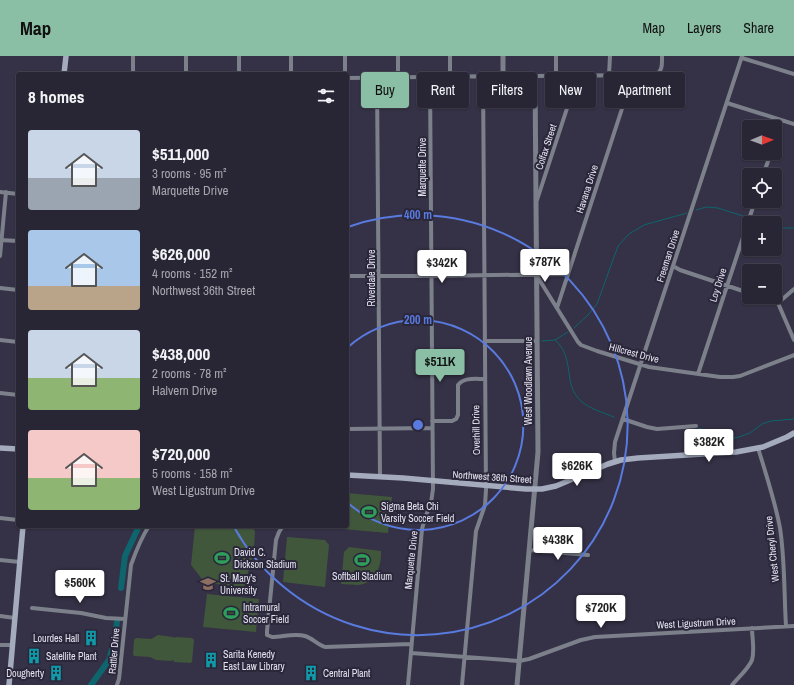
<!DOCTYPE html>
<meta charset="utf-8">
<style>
:root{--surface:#282534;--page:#343140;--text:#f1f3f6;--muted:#a5a5ac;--line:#44424f;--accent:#8abfa5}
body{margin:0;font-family:"Archivo Narrow",sans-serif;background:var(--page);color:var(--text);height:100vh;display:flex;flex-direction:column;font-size:15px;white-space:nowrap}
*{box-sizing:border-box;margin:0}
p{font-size:13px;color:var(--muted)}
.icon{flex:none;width:22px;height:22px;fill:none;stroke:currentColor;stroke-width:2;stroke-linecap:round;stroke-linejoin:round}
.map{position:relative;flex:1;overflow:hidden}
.drawer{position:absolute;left:16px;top:16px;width:333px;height:456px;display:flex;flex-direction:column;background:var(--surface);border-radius:4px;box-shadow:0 1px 3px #0004,0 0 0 1px var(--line)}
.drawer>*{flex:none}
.top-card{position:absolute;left:361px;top:16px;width:373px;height:36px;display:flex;gap:8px}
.needle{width:26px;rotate:89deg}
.controls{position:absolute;left:742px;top:64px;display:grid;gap:8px}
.controls a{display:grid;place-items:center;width:40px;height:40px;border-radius:4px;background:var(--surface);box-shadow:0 1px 3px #0004,0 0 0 1px var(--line);font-size:20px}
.price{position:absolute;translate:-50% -34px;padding:0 9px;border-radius:4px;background:#fff;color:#222;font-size:13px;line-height:26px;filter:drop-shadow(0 1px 2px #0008)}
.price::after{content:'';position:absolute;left:50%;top:24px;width:12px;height:9px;margin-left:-6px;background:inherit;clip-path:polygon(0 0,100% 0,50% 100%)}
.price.current{background:var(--accent);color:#111}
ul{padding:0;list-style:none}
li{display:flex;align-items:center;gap:12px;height:100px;padding:0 12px}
li span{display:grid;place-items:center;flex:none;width:112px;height:80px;border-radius:4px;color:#555}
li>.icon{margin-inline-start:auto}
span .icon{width:48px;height:48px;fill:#fffc;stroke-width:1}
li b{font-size:17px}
h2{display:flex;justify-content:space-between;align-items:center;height:48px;padding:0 12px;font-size:17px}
.tag{padding:0 14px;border-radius:4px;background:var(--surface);box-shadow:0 1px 3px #0004,0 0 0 1px var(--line);font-size:14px;line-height:36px}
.tag.current{background:var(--accent);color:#111}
header{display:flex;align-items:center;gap:24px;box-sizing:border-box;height:56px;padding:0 20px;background:var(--accent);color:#111}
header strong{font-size:19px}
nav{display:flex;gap:22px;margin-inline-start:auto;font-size:14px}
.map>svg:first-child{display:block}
.green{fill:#41573b}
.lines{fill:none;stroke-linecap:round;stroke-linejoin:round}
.stream{stroke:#0e656d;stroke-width:1}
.river{stroke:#0e656d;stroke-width:6}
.minor{stroke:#7c808b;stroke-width:4}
.tertiary{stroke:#7c808b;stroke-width:5}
.secondary{stroke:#a4abbc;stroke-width:5.5}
.ring{fill:none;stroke:#597bdf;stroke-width:2}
.labels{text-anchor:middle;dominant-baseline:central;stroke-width:4;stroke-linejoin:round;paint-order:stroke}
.street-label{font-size:10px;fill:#e4e3f0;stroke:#2b273b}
.poi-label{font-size:10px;fill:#e4e3f0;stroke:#2b273b;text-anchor:start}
.centre{fill:#597bdf;stroke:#2b273b;stroke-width:2}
.ring-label{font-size:12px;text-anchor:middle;font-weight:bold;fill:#597bdf;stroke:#2b273b;stroke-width:4;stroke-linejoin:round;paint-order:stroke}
</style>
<header>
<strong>Map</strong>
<nav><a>Map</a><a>Layers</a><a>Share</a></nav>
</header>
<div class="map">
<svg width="794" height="629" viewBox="0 0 794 629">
<rect width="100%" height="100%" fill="#353146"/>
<!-- green -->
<path class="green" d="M347 437 392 441 388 477 331 472V470H347Z
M195 470H251L255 475 254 494 244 531 205 527 191 509Z
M287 481 325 484 329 489 325 531 283 526Z
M349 491 381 495C381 500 381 506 379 511 377 520 367 529 358 529 352 529 346 528 341 528L344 496Z
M207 538 259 543 256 576 203 571Z
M158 579 173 581 174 582 176 581 192 582 194 584 192 606 190 607 174 606 173 604 171 605 156 604 150 601 134 600 133 598 134 584 136 582 151 583Z"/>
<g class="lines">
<!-- stream -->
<path class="stream" d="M696 154 706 151 718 152 746 161
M752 163 763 167
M775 171 778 172H794
M574 272 588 259 597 248 618 190 629 178 644 169 687 157
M555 284C576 302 562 328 581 345 588 352 604 357 614 361
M542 285 555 284 568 276
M698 372 706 374 711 379 719 382 728 383 739 381 750 377 762 368 771 365 794 363"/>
<!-- river -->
<path class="river" d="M121 532 125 500 139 470
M91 629 109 604 115 583 117 565"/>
<!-- minor -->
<path class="minor" d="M133 0V18
M186 0V18
M239 0V18
M345 0V18
M398 0V22
M450 0V21
M556 0V20
M742 2 794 18
M291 18V0
M609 19 610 0
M535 20 655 19C663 15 662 8 662 0
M347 22 503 20
M377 22 380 421
M727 47 794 68
M775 84 781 64
M763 119 771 97
M0 136 18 138
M537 144 574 31 580 20
M0 184 18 185
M0 200 6 136
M673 210 680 214 749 237
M347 220H431L568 218
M537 220 578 286 581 289 597 295 649 311 720 321H733L740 320 794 299
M0 232 18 234
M762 241 778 247 794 284
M778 247 794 233
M557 252 633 19
M0 284 18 286
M485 285H537
M698 318 755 145
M0 337 18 339
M623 363 647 371 657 373 696 370
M432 365H452L456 363 458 359V329C464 321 475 323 485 323
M347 373 432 372
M758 392C766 418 775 445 780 472 785 504 784 538 786 570
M615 406 614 397 615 386 742 0
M0 462 18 464
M283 470 279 476 276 484 267 575V579L272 581C282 581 294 577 305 580 312 582 317 588 325 591L411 588
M529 494 588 499
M0 504 20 506
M32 552 81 557 106 562 125 563
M0 560 15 562
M0 589H12
M411 597 519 605 529 603 581 584 595 581 794 570
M117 629 119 623 131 509C136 495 141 482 149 470
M408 629 422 473 425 462 431 447 433 433 430 22
M462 629 476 475 485 449 486 434 483 21
M732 629C738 622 749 612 752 604 755 594 752 582 752 572"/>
<!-- tertiary -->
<path class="tertiary" d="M503 0V20H535L538 396 517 629"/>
<!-- secondary -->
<path class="secondary" d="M64 18 66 0
M0 392 18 393
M347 419 403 422 526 433H542L556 430 608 408 621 404 638 402 736 396 763 391 787 381 794 377
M9 629 23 470"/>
</g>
<!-- distance rings -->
<g class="ring">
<path d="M347 292A105 105 0 1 1 347 446"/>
<path d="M348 171A210 210 0 1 1 234 471"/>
</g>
<!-- icons -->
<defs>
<g id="stadium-bare" transform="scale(1.2)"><path d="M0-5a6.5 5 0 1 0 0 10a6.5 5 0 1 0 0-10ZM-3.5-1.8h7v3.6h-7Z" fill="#2e9e5b" stroke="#2b273b" stroke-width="2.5" paint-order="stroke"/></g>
<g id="university-bare" transform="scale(1.2)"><path d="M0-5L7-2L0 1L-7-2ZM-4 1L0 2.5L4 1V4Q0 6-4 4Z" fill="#8d6e63" stroke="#2b273b" stroke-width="2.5" paint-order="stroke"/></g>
<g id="building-bare" transform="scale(1.2)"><path d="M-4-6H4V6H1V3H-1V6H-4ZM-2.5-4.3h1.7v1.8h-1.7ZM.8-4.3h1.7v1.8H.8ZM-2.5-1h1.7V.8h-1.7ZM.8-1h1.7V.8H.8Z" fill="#0f9aa8" stroke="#2b273b" stroke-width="2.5" paint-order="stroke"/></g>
</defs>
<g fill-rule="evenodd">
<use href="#stadium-bare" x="369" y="456"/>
<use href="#stadium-bare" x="222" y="502"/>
<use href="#stadium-bare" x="362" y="504"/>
<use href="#university-bare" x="208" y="528"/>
<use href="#stadium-bare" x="231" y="557"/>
<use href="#building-bare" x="91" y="582"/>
<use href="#building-bare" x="34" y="600"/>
<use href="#building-bare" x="211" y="604"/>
<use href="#building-bare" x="56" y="617"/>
<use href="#building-bare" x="311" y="617"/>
</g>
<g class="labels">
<!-- street labels -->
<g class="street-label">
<text transform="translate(546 91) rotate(-72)">Colfax Street</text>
<text transform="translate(422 111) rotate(-90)">Marquette Drive</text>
<text transform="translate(587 133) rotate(-72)">Havana Drive</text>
<text transform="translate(668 200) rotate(-72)">Freeman Drive</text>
<text transform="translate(371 222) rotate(-90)">Riverdale Drive</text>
<text transform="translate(718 229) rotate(-72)">Loy Drive</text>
<text transform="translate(634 297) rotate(15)">Hillcrest Drive</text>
<text transform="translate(528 325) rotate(-90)">West Woodlawn Avenue</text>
<text transform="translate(476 374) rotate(-91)">Overhill Drive</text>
<text transform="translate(492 421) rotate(4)">Northwest 36th Street</text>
<text transform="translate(772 493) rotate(-96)">West Cheryl Drive</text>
<text transform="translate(411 504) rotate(-84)">Marquette Drive</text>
<text transform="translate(696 567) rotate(-3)">West Ligustrum Drive</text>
<text transform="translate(114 595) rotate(-85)">Rattler Drive</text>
</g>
<!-- poi labels -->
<g class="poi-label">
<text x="381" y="450">Sigma Beta Chi<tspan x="381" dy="12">Varsity Soccer Field</tspan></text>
<text x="234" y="496">David C.<tspan x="234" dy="12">Dickson Stadium</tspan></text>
<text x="362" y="520" text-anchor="middle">Softball Stadium</text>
<text x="220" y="522">St. Mary's<tspan x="220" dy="12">University</tspan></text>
<text x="243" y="551">Intramural<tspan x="243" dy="12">Soccer Field</tspan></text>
<text x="79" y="582" text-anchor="end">Lourdes Hall</text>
<text x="223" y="598">Sarita Kenedy<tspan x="223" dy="12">East Law Library</tspan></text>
<text x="46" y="600">Satellite Plant</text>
<text x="44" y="617" text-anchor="end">Dougherty</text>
<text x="323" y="617">Central Plant</text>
</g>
</g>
<circle cx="418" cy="369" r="6" class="centre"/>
<g class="ring-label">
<text x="418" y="163">400 m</text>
<text x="418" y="268">200 m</text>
</g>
</svg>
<div class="controls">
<a><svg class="needle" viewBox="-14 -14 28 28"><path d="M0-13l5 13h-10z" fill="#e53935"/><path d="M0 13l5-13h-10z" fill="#a5a5ac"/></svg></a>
<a><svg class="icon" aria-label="locate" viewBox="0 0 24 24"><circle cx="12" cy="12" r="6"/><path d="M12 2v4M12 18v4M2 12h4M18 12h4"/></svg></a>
<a>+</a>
<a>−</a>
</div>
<b class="price" style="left:545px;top:227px">$787K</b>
<b class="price" style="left:442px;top:228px">$342K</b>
<b class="price current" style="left:440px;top:327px">$511K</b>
<b class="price" style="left:709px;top:407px">$382K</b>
<b class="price" style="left:577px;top:431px">$626K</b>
<b class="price" style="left:558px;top:505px">$438K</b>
<b class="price" style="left:80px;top:548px">$560K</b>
<b class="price" style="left:601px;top:573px">$720K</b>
<div class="top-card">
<a class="tag current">Buy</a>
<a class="tag">Rent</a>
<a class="tag">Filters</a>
<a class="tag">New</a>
<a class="tag">Apartment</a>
</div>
<section class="drawer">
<h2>8 homes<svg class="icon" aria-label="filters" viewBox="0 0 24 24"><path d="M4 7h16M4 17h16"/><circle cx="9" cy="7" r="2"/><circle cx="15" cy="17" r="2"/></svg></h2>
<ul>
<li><span style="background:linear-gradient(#c9d6e8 60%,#9aa5b1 0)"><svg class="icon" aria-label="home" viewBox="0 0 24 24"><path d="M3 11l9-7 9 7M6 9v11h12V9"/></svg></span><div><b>$511,000</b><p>3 rooms · 95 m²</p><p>Marquette Drive</p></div></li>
<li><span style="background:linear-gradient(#a9c7e8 70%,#b9a48a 0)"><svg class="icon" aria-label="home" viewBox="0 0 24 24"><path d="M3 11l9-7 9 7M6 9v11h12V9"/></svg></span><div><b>$626,000</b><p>4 rooms · 152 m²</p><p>Northwest 36th Street</p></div></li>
<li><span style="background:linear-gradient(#c9d6e8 60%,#8fb573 0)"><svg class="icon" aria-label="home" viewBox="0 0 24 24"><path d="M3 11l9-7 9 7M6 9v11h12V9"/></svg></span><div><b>$438,000</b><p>2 rooms · 78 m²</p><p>Halvern Drive</p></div></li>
<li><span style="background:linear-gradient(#f6c9c9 60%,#8fb573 0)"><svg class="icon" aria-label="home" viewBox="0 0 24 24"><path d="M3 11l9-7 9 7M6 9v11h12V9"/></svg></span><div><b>$720,000</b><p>5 rooms · 158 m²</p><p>West Ligustrum Drive</p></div></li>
</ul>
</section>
</div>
